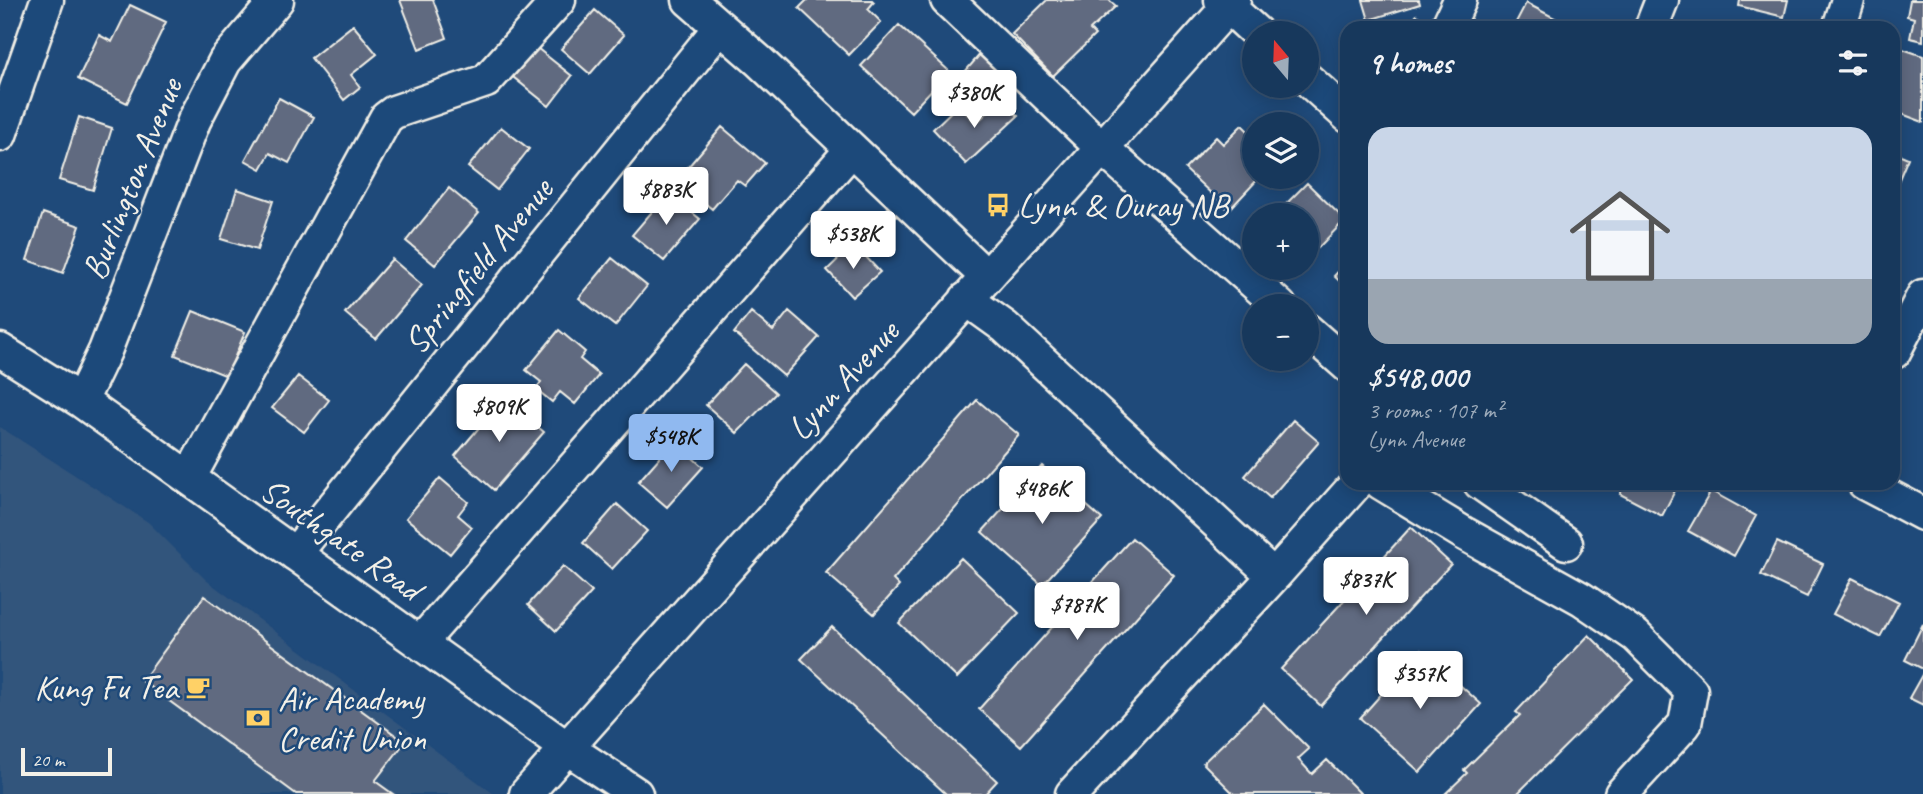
<!DOCTYPE html>
<meta charset="utf-8">
<style>
:root{--surface:#17385c;--page:#203f62;--text:#f1f3f6;--muted:#9eacbb;--line:#365272;--accent:#90b9f0}
body{margin:0;font-family:Caveat,sans-serif;background:var(--page);color:var(--text);height:100vh;display:flex;flex-direction:column;font-size:26px;white-space:nowrap}
*{box-sizing:border-box;margin:0}
p{font-size:23px;color:var(--muted)}
.icon{flex:none;width:38px;height:38px;fill:none;stroke:currentColor;stroke-width:2;stroke-linecap:round;stroke-linejoin:round}
.map{position:relative;flex:1;overflow:hidden}
.details{position:absolute;left:1340px;top:21px;width:560px;height:469px;display:flex;flex-direction:column;background:var(--surface);border-radius:21px;box-shadow:0 4px 18px #0003,0 0 0 2px var(--line)}
.details>*{flex:none}
.needle{width:46px;rotate:341deg}
.controls{position:absolute;left:1242px;top:21px;display:grid;gap:14px}
.controls a{display:grid;place-items:center;width:77px;height:77px;border-radius:50%;background:var(--surface);box-shadow:0 4px 18px #0003,0 0 0 2px var(--line);font-size:35px}
.scale{position:absolute;left:21px;bottom:18px;width:91px;box-sizing:border-box;padding-left:7px;border:4px solid #f4f1e8;border-top:0;font-size:19px;line-height:24px;white-space:nowrap;color:#f4f1e8;-webkit-text-stroke:5px #1f4a7a;paint-order:stroke}
.price{position:absolute;translate:-50% -60px;padding:0 16px;border-radius:7px;background:#fff;color:#222;font-size:23px;line-height:46px;filter:drop-shadow(0 2px 4px #0008)}
.price::after{content:'';position:absolute;left:50%;top:42px;width:21px;height:16px;margin-left:-10px;background:inherit;clip-path:polygon(0 0,100% 0,50% 100%)}
.price.current{background:var(--accent);color:#111}
ul{padding:0;list-style:none}
li{display:grid;align-content:center;gap:14px;height:371px;padding:0 28px}
li+li{border-top:2px solid var(--line)}
li span{display:grid;place-items:center;height:217px;border-radius:21px;color:#555}
li>.icon{margin-inline-start:auto}
span .icon{width:126px;height:126px;fill:#fffc;stroke-width:1}
li b{font-size:30px}
h2{display:flex;justify-content:space-between;align-items:center;height:84px;padding:0 28px;font-size:30px}
.map>svg:first-child{display:block}
.built{fill:#32547c}
.building{fill:#606b80;stroke:#f4f1e8;stroke-width:2}
.lines{fill:none;stroke-linecap:round;stroke-linejoin:round}
.minor-casing{stroke:#f4f1e8;stroke-width:37}
.minor{stroke:#1f4a7a;stroke-width:32}
.labels{text-anchor:middle;dominant-baseline:central;stroke-width:5;stroke-linejoin:round;paint-order:stroke}
.street-label{font-size:35px;fill:#f4f1e8;stroke:#1f4a7a}
.poi-label{font-size:35px;fill:#f4f1e8;stroke:#1f4a7a;text-anchor:start}
</style>
<div class="map">
<svg width="1923" height="794" viewBox="0 0 1923 794">
<rect width="100%" height="100%" fill="#1f4a7a"/>
<filter id="ink" filterUnits="userSpaceOnUse"><feTurbulence type="fractalNoise" baseFrequency=".0143" numOctaves="2"/><feDisplacementMap in="SourceGraphic" scale="14" xChannelSelector="R" yChannelSelector="G"/><feConvolveMatrix kernelMatrix="1 2 1 2 8 2 1 2 1" color-interpolation-filters="sRGB"/></filter>
<g filter="url(#ink)">
<!-- built -->
<path class="built" d="M0 427 148 522 206 580 494 794H0Z"/>
<!-- building -->
<path class="building" d="M400 0H433L447 38 419 49Z
M807 0H872L874 2 868 9 881 22 849 55 799 8Z
M1047 0H1109L1116 6 1090 30 1095 35 1053 76 1012 34Z
M1363 0H1419L1420 4 1369 20Z
M1740 0H1788L1784 17 1739 6Z
M1910 0H1923V41L1910 38 1914 18 1907 16Z
M1526 3 1570 26 1568 28H1513Z
M130 5 166 22 127 103 78 79 99 35 112 42Z
M595 10 624 35 590 74 561 49Z
M1417 15 1430 28H1404Z
M353 25 377 54 351 75 360 87 344 100 311 58Z
M899 25 949 71 911 112 861 66Z
M1894 46 1923 56V122L1894 111V92L1897 82 1894 81Z
M537 48 572 76 549 106 513 77Z
M982 52 1006 73 982 101 958 80Z
M279 98 314 117 289 163 270 153 261 169 245 160Z
M1002 99 1018 116 966 164 933 129 958 105 976 123Z
M79 117 112 128 93 190 59 180Z
M1242 125 1255 138V177H1260L1229 210 1185 169 1216 137 1223 144Z
M501 127 529 149 497 190 468 167Z
M722 127 765 163 745 186 737 180 712 209 677 180Z
M1894 152 1908 158 1894 191Z
M1307 183 1345 220 1318 248 1307 238V215H1285L1280 210Z
M449 188 479 213 435 265 406 241Z
M237 189 273 201 257 250 221 239Z
M668 193 700 219 664 261 632 235Z
M43 213 80 226 63 273 27 260Z
M854 244 880 272 852 297 827 270Z
M612 258 647 286 615 326 579 298Z
M392 259 422 285 376 339 345 313Z
M1348 261V289L1334 276Z
M193 311 245 332 227 376 175 355Z
M789 311 819 337 784 376 734 333 751 312 773 331Z
M559 330 585 352 580 359 599 375 575 404 560 392 552 402 536 389 541 382 526 370Z
M744 364 776 393 737 433 706 405Z
M298 376 329 400 304 432 272 408Z
M504 398 544 432 494 490 455 456Z
M977 400 1019 435 893 580 899 586 874 614 826 573Z
M1293 420 1319 442 1270 498 1245 476Z
M674 441 703 467 667 507 638 482Z
M1042 466 1102 519 1042 585 982 532Z
M440 478 468 502 458 515 472 527 450 554 406 518Z
M1626 483H1679L1662 516 1620 494Z
M1711 491 1756 516 1734 556 1688 531Z
M617 504 647 531 612 569 583 543Z
M1411 527 1451 564 1321 706 1281 669Z
M1132 538 1174 575 1021 746 979 709Z
M1777 542 1823 564 1807 597 1761 575Z
M961 558 1019 613 957 678 899 623Z
M563 566 592 592 556 631 528 605Z
M1852 578 1899 602 1880 637 1833 614Z
M204 596 405 742 375 781 393 794H296L142 681Z
M1923 624V669L1905 660Z
M832 627 997 781 985 794H946L801 659Z
M1589 635 1633 679 1517 794H1445L1467 773 1464 770 1520 715 1516 712Z
M1421 650 1481 704 1420 772 1360 718Z
M1923 673V705L1909 698Z
M1264 704 1309 749 1298 759 1312 774 1327 760 1361 794H1234L1203 763Z"/>
<g class="lines">
<!-- minor casing -->
<g class="minor-casing">
<path id="minor" d="M689 0 759 61 987 277
M947 0 1102 148 1280 306
M1221 0 1257 33
M1447 28 1460 0
M1651 28 1662 0
M1839 28 1848 0
M1307 79 1348 116
M0 135 47 0
M966 299 1005 327 1274 576 1357 483
M1307 330 1348 366
M0 350 81 401 567 748 636 794
M1894 352 1923 296
M81 401 105 351 194 121 225 61 277 0
M189 478 386 118 394 112 486 81 559 0
M1381 483 1465 534 1582 599 1636 636 1691 691 1685 724 1621 794
M1480 483 1566 543
M1864 483 1923 514
M295 554 720 27
M420 643 852 149
M526 794 1234 0
M1072 794 1274 576"/>
</g>
<!-- minor -->
<use href="#minor" class="minor"/>
</g>
</g>
<!-- icons -->
<defs>
<g id="bus-bare" transform="scale(1.89)"><path d="M-5-6H5V4H4V6H2V4H-2V6H-4V4H-5ZM-3.5-4V0h7V-4ZM-3.5 1.2v1.5H-2V1.2ZM2 1.2v1.5H3.5V1.2Z" fill="#ffd166" stroke="#1f4a7a" stroke-width="2.5" paint-order="stroke"/></g>
<g id="cafe-bare" transform="scale(1.89)"><path d="M-5.5-4.5H6V0H3Q3 3.5 0 3.5H-2.5Q-5.5 3.5-5.5 0ZM3-3.2v2h1.7v-2ZM-6 4.5H4V6H-6Z" fill="#ffd166" stroke="#1f4a7a" stroke-width="2.5" paint-order="stroke"/></g>
<g id="bank-bare" transform="scale(1.89)"><path d="M-6-4H6V4H-6ZM0-2.3a2.3 2.3 0 1 0 0 4.6a2.3 2.3 0 1 0 0-4.6Z" fill="#ffd166" stroke="#1f4a7a" stroke-width="2.5" paint-order="stroke"/></g>
</defs>
<g fill-rule="evenodd">
<use href="#bus-bare" x="998" y="205"/>
<use href="#cafe-bare" x="198" y="687"/>
<use href="#bank-bare" x="258" y="718"/>
</g>
<g class="labels">
<!-- street labels -->
<g class="street-label">
<text transform="translate(132 179) rotate(-68)">Burlington Avenue</text>
<text transform="translate(478 266) rotate(-51)">Springfield Avenue</text>
<text transform="translate(843 380) rotate(-48)">Lynn Avenue</text>
<text transform="translate(341 539) rotate(35)">Southgate Road</text>
</g>
<!-- poi labels -->
<g class="poi-label">
<text x="1018" y="205">Lynn &amp; Ouray NB</text>
<text x="178" y="687" text-anchor="end">Kung Fu Tea</text>
<text x="278" y="698">Air Academy<tspan x="278" dy="40">Credit Union</tspan></text>
</g>
</g>
</svg>
<div class="controls">
<a><svg class="needle" viewBox="-14 -14 28 28"><path d="M0-13l5 13h-10z" fill="#e53935"/><path d="M0 13l5-13h-10z" fill="#9eacbb"/></svg></a>
<a><svg class="icon" aria-label="layers" viewBox="0 0 24 24"><path d="M12 4l9 5-9 5-9-5zM3 14l9 5 9-5"/></svg></a>
<a>+</a>
<a>−</a>
</div>
<div class="scale">20 m</div>
<b class="price" style="left:974px;top:130px">$380K</b>
<b class="price" style="left:666px;top:227px">$883K</b>
<b class="price" style="left:853px;top:271px">$538K</b>
<b class="price" style="left:499px;top:444px">$809K</b>
<b class="price current" style="left:671px;top:474px">$548K</b>
<b class="price" style="left:1042px;top:526px">$486K</b>
<b class="price" style="left:1366px;top:617px">$837K</b>
<b class="price" style="left:1077px;top:642px">$787K</b>
<b class="price" style="left:1420px;top:711px">$357K</b>
<section class="details">
<h2>9 homes<svg class="icon" aria-label="filters" viewBox="0 0 24 24"><path d="M4 7h16M4 17h16"/><circle cx="9" cy="7" r="2"/><circle cx="15" cy="17" r="2"/></svg></h2>
<ul>
<li><span style="background:linear-gradient(#c9d6e8 70%,#9aa5b1 0)"><svg class="icon" aria-label="home" viewBox="0 0 24 24"><path d="M3 11l9-7 9 7M6 9v11h12V9"/></svg></span><div><b>$548,000</b><p>3 rooms · 107 m²</p><p>Lynn Avenue</p></div></li>
</ul>
</section>
</div>
